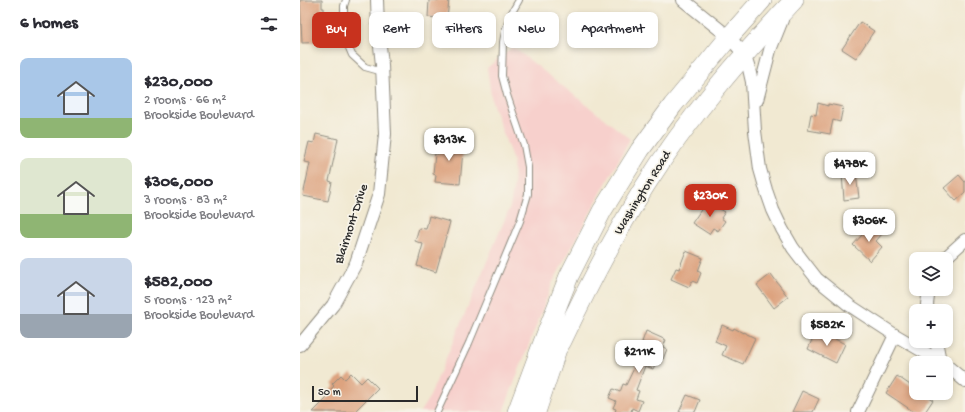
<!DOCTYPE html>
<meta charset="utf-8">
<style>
:root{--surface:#fff;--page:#f7f7f7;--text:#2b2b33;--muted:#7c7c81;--accent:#c8321e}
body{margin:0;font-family:"Gochi Hand",sans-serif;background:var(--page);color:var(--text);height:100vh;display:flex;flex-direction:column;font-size:15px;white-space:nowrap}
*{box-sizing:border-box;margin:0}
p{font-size:13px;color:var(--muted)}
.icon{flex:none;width:22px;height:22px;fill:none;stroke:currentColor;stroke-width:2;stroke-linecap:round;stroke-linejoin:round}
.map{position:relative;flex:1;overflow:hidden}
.details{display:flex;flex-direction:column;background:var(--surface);width:300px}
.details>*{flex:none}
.hud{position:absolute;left:12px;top:12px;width:380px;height:36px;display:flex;gap:8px}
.fabs{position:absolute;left:609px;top:252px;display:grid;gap:8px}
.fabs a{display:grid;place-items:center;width:44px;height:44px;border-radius:8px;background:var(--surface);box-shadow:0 2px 6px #0003;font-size:20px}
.scale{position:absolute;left:12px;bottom:10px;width:106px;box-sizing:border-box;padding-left:4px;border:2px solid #2b2b2b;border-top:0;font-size:11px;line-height:14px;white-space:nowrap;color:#2b2b2b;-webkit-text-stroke:3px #f7f3e8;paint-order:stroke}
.price{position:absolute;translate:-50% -34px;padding:0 9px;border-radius:8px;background:#fff;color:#222;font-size:13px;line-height:26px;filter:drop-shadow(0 1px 2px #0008)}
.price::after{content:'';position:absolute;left:50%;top:24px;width:12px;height:9px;margin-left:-6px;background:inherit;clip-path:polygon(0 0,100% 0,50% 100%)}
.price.on{background:var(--accent);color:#fff}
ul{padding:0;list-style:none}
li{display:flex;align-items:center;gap:12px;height:100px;padding:0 20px}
li span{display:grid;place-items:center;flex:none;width:112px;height:80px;border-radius:8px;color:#555}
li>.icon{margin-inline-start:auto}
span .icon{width:48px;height:48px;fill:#fffc;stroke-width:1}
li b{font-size:17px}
h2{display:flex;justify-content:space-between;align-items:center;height:48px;padding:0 20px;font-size:17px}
.chip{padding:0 14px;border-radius:8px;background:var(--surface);box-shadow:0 2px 6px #0003;font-size:14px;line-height:36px}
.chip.on{background:var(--accent);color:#fff}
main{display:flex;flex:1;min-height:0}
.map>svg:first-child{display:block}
.built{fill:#f7d0cc}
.building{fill:#dda37f}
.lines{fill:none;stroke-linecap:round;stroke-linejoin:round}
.service-casing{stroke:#8e8a7e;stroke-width:8}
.minor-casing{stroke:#8e8a7e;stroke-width:14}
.primary-casing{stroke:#8e8a7e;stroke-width:20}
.service{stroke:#fff;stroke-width:6}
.minor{stroke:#fff;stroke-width:12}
.primary{stroke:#fff;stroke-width:19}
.labels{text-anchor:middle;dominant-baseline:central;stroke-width:3.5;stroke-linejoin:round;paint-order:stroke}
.street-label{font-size:13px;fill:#2b2b2b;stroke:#f7f3e8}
</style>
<main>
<section class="details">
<h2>6 homes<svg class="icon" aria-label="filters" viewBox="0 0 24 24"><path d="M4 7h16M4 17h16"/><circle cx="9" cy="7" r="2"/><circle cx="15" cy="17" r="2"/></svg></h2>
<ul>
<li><span style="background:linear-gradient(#a9c7e8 75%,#8fb573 0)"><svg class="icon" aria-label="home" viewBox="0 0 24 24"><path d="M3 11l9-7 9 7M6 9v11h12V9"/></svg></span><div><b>$230,000</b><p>2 rooms · 66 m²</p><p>Brookside Boulevard</p></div></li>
<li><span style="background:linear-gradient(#dfe7d0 70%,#8fb573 0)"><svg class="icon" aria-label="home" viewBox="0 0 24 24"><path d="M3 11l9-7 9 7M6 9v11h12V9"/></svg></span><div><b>$306,000</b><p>3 rooms · 83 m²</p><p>Brookside Boulevard</p></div></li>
<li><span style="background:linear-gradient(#c9d6e8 70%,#9aa5b1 0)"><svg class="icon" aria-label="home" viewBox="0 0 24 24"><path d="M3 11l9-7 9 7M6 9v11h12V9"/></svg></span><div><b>$582,000</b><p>5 rooms · 123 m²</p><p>Brookside Boulevard</p></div></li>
</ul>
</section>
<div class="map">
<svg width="665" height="412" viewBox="0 0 665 412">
<rect width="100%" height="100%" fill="#f7f3e8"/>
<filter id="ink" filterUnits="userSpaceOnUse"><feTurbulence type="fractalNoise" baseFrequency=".025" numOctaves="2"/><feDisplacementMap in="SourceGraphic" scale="8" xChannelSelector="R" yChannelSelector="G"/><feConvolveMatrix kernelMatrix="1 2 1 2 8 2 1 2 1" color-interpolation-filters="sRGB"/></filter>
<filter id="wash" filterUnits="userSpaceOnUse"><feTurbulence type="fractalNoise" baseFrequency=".012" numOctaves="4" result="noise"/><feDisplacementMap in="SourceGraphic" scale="16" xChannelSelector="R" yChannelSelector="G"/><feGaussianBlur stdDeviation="0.9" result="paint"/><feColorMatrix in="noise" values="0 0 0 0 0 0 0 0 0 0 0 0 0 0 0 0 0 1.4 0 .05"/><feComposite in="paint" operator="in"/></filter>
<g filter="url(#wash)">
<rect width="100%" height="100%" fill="#f1e9d2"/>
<!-- built -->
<path class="built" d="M213 47 330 139 253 282 203 412H120L130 396 210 207 214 183 213 161 192 102 187 68Z"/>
<g id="blocks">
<!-- building -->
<path class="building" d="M0 0H22V8H24L25 42 2 43Z
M129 0H149L147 19 128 17Z
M560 22 574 31 556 58 542 49Z
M518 103 528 106V104L543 107 540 122 533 120 530 134 508 130 511 114 516 115Z
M16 134 38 139 29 181 32 182 28 201 3 196 10 163 4 162 9 142 14 143Z
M149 137 164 139 160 184 135 182 136 175 133 174 135 153 138 154 139 145 148 146Z
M556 173 559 198 544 200 542 174Z
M659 175 665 182V193L656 201 644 188Z
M407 201 425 212 421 218 425 221 418 231 413 228 409 234 392 223Z
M129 216 150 222 136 272 117 266 123 244 115 241 119 228 126 229Z
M571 225 582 234 576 241 582 247 570 261 553 245Z
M386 251 403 258 398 271 401 273 397 283 392 281 389 287 371 279 376 268 379 269Z
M471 274 488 297 474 308 457 285Z
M422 325 433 330 434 328 443 333V332L455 338 443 364 422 355 426 346 415 341Z
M346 331 366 340 363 347 367 349 363 359 358 358 353 369 345 366 336 390 339 391 336 399 342 401 338 411 332 408 331 412H315L316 409 313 408 316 401 309 398 313 389 320 392 323 384 326 385 337 362H336L344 343 342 342Z
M515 333 521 336 523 333 545 344 536 363 508 349Z
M51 373 61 383 67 377 78 388 54 412H13L31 394 29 391 34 386 32 384 41 375 45 379Z
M597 376 616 389V393H622L633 400 625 412H614L586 393Z
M502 391 519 399 513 412H492Z
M387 395 400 400 395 412H379Z"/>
</g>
</g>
<g filter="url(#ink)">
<use href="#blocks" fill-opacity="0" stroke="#8e8a7e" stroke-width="1"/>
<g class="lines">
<!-- service casing -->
<g class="service-casing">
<path id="service" d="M46 0 44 6V36L52 55 65 67 83 72
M137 412 169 343 220 221 228 194V167L224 145 207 95 202 76 203 42 205 31 211 14 219 0"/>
</g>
<!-- minor casing -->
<g class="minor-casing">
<path id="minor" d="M383 0 429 37 444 54 449 69 452 82 455 131 460 169 466 190 473 210 482 229 493 248 506 265 517 279 549 305 595 335 643 363
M457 100 470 50 482 20
M644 259 665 240
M628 311 627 304 629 289
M636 341 640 361
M0 345 33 305 56 263 79 194 85 134 82 65 78 27 77 0
M646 365 665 381
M558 412 595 335"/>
</g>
<!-- primary casing -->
<g class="primary-casing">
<path id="primary" d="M217 412 245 337 269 276 302 211 340 150 373 105 429 37 462 0
M236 412 257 349 262 341C287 288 314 236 345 186 387 119 440 58 494 0"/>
</g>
<!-- service -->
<use href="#service" class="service"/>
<!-- minor -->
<use href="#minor" class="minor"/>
<!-- primary -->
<use href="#primary" class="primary"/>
</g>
</g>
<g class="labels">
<!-- street labels -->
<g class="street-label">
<text transform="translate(343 193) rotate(-58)">Washington Road</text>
<text transform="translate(52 224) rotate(-72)">Blairmont Drive</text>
</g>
</g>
</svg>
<div class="fabs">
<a><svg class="icon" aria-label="layers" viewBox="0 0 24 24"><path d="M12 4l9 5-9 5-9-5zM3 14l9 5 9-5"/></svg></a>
<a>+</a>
<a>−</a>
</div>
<div class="scale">50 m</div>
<b class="price" style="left:149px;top:162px">$313K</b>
<b class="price" style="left:550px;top:186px">$478K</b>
<b class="price on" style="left:410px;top:218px">$230K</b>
<b class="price" style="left:569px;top:243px">$306K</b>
<b class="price" style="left:527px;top:347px">$582K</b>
<b class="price" style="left:339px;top:374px">$211K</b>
<div class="hud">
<a class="chip on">Buy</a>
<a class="chip">Rent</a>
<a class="chip">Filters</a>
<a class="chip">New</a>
<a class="chip">Apartment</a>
</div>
</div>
</main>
